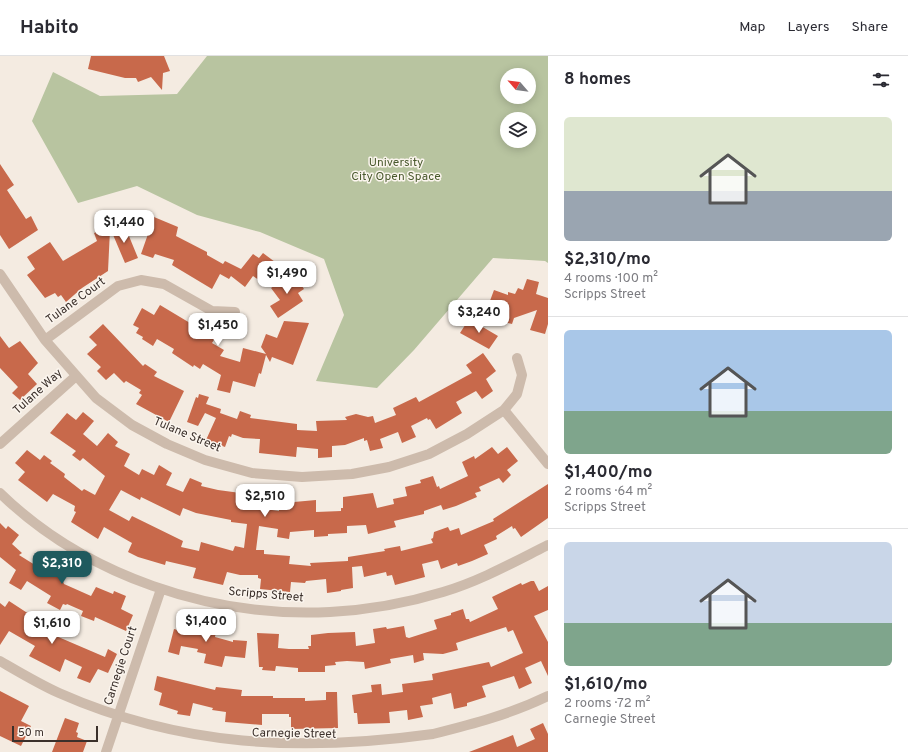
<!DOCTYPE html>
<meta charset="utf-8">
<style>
:root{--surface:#fff;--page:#f7f7f7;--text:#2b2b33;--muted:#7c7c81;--line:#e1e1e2;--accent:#1f5a5e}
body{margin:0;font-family:Overpass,sans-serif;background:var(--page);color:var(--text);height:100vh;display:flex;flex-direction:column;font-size:15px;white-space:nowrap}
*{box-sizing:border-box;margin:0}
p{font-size:13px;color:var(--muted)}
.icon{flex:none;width:22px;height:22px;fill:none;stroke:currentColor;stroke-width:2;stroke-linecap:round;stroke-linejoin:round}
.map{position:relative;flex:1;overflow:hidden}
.side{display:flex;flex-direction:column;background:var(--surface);width:360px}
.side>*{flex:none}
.needle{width:26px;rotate:298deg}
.fabs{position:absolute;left:500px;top:12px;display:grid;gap:8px}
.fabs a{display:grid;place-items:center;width:36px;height:36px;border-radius:50%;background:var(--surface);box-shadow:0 2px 10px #0003;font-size:20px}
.scale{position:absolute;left:12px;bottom:10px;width:86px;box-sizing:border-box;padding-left:4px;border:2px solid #3b302b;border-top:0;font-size:11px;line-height:14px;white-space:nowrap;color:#3b302b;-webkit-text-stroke:3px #fbf5ee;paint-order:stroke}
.price{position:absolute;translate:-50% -34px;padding:0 9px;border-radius:8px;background:#fff;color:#222;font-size:13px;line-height:26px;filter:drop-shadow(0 1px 2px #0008)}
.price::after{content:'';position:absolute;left:50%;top:24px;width:12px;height:9px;margin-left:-6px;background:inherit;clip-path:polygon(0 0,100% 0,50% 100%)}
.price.selected{background:var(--accent);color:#fff}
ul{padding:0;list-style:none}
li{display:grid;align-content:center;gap:8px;height:212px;padding:0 16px}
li+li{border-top:1px solid var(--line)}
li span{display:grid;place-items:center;height:124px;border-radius:6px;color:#555}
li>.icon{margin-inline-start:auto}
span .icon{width:72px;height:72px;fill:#fffc;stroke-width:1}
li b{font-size:17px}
h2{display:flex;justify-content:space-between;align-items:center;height:48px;padding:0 16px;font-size:17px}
header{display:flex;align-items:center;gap:24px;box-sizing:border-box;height:56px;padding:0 20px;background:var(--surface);border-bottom:1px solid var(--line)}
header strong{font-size:19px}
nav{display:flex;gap:22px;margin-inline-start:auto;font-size:14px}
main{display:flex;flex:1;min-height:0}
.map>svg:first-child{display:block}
.green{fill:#b8c4a0;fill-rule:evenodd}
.building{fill:#c8694b;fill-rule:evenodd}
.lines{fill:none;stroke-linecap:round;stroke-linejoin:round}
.street{stroke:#cdbbac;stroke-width:10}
.labels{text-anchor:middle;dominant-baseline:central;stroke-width:3;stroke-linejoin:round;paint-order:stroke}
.park-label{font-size:12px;fill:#4a5a2e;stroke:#fbf5ee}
.street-label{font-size:12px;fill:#3b302b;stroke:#fbf5ee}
</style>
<header>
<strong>Habito</strong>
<nav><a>Map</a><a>Layers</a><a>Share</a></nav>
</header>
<main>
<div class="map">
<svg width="548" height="696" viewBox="0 0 548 696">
<rect width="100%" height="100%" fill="#f4ebe1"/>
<!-- green -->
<path class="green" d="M207 0H548V207L545 205 493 202 414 294 377 332 316 325 344 259 324 203 260 176 197 159 137 130 78 147 32 65 53 16 100 40 177 38ZM507 19H529V41H507ZM507 63H529V85H507Z"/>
<!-- building -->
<path class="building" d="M91 0H164L170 15 163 17 162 34 151 21 138 26 136 22H125L88 13Z
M0 108 14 129 7 134 26 163 31 160 38 174 9 193 0 179Z
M154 161 178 171 176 180 207 196V199L223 208 225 205 241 213 253 198 259 202 263 197 279 209 265 228 253 220 245 231 231 220 229 223 220 218 212 233 172 209 174 204 155 198 153 202 141 198Z
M124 168 138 202 125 207 111 174Z
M106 172 107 176 110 174 108 215 82 232 66 246 61 239 58 241 55 237 45 242 27 219 35 213 27 201 50 186 63 205 97 185 94 177Z
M293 217 304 233 298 237 303 245 278 262 270 250 280 244 271 232Z
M527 223 539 226 536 238 548 242V268L545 278 530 274 537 254 514 262 512 268 484 261 494 234 508 239V236L515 238 518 232 523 234Z
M160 249 215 282 212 287 224 294 220 300 240 306 243 292 266 298 261 291 266 278 277 282 284 265 309 267 293 309 272 301 270 306 266 299 261 318 259 317 255 331 233 325 230 337 217 334 221 319 203 308 200 313 194 309 193 311 172 297 174 293 157 283 153 290 142 283 143 281 136 277 139 272 133 269 142 252 154 259Z
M469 263 498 280 489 293 460 277Z
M103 268 143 310 145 308 157 316 154 320 184 335 169 366 136 348 142 339 139 337 141 334 126 325 124 327 114 317 106 324 97 315 101 311 87 298 97 289 89 281Z
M0 280 9 292 20 285 38 307 28 318 37 328 20 344 12 337 18 331 0 312Z
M483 297 496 315 486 323 493 335 482 343 476 335 456 346 462 357 436 373 430 363 428 364 427 362 411 370 416 381 402 387 398 376 380 383 383 392 370 395 367 384 364 385V382L345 389 332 390V401L318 402V393L297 391 296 401 259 397 260 383 243 382 232 378 231 381 229 380 225 391 206 384 216 362 205 357 198 370 187 366 196 341 198 342 199 338 209 341 206 348 221 353 220 357 237 363 240 355 251 359 250 362 297 368V374L317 375 316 365 347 364 345 361 356 358 368 361 373 360 375 367 396 359 393 352 416 341 419 346 472 317 466 309Z
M83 356 94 365 83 378 97 390 108 377 118 386 115 390 130 398 124 410 139 419 142 413 154 419 159 409 172 417 166 429 183 436 190 422 202 427 201 430 218 434 248 438 247 449 251 451 279 455 280 441 294 443V446L316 444V456L341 455V452H343V441L373 437 377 452 394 448 393 443 407 440 405 431 421 427 420 424 433 420 437 431 439 430 440 433 468 420 462 406 474 400 475 403 492 391 498 398 507 391 518 405 507 414 511 419 503 427 499 422 479 431 481 435 475 437 477 441 456 450 443 454 441 449 424 455V458L394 465 396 471 368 478 366 469 347 470V477L328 478V480L314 481V474L290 476 289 483 277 481 278 473 259 470 256 494H264V498L290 500 289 508 311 510 310 507 348 505V501L385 495 384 493 400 490 401 495 433 487 431 483 433 482 434 476 448 471 450 475 459 472 461 479 494 465 493 463 548 428V462L521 481 515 472 513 473 512 470 496 480 497 483 484 489 488 498 472 505 458 510 457 507 441 513 438 504 422 508 425 521 395 529 392 519 387 520 386 516 364 521 362 510 352 511 353 532 341 534V535L327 537 326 523 306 525 305 527 291 526 290 536 260 533 261 523 258 522V519H240L227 516 223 529 193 522 196 512 166 505 165 509 138 501 128 496 132 487 104 471 98 483 71 466 76 456 74 455 75 450 53 438 47 446 18 424 25 416 15 407 27 394 40 404 44 399 52 405 50 407 65 418 64 421 82 435 84 433 95 439 105 420 83 402 80 405 72 399 76 395 50 377 67 357 76 364ZM121 434 140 444 141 441 180 460 183 452 196 457 231 464V466L247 468 244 492 235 490 233 495 201 486 199 495 181 491 183 485 132 460 129 465 109 454Z
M0 467 6 473 8 470 19 479 12 488 22 497 19 499 35 509 43 498 54 505 53 507 68 515 63 525 64 528 91 540 96 531 113 538 114 535 126 540 121 553 133 559 126 575 95 561 94 565 81 560 83 555 67 548 66 549 63 548 60 554 47 547 51 540 27 525 21 534 9 527 16 514 0 501Z
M531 525H534L539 535 548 530V554L534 560 548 586V620L541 605 525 612 532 627 519 633 514 620 482 630 486 641 467 647V650L454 653 451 637 432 642 433 648 420 650 423 661 408 664 407 654 389 656 390 667 358 668 357 657H354L352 639 372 636 371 629 381 628 382 639 403 636 402 628 433 624 432 618 489 606 491 611 523 597 513 574 508 576 506 571 456 587 458 594 443 598 423 597 424 604 414 607 413 599 390 603 391 607 365 613 364 606 347 605 335 606 336 609 325 610V616H298V612L276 610 275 615 262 614 263 611H259L257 577 279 578 278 592 289 593H309L308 590H311V579L328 577 355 576 356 590 375 587 373 573 386 571 387 573 404 570 406 581 409 582 437 573 434 564 451 559V557L463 553 466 563H469L470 566 498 553 492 541 521 527 522 529Z
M9 545 32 560 30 564 56 580 105 601 108 593 117 598 108 617 98 613 90 627 77 622 82 611 65 603 60 616 29 600 35 590 9 575 0 589V547L5 551Z
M189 562 217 570 215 581 233 586V584L247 585 245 602 225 600 222 611 204 607 206 598 197 596 198 593 181 590 179 599 168 596 174 573 182 575 183 571 187 573Z
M157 620 215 634 216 631 242 634 241 640H273V642H305V645L326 644V636H337L338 672 291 673V661H289V658H262V669L225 666 226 656 212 654 213 652 193 647 190 660 177 658 178 655 159 649 162 637 154 634Z
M0 635 29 650 21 665 31 670 21 690 0 680Z
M65 662 79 667 76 676 78 677 77 681 87 685 83 696H52Z
M543 667 548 678V696H469L513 679 517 691 535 683 530 673Z"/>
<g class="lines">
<!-- street -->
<path class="street" d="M0 218 45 284 96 342 132 369 167 388 205 404 252 417 302 421 352 418 389 411 429 398 467 378 504 354 517 338 522 319 517 302
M45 284 118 230 141 224 164 228 212 255 235 256
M504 354 548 408
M0 388 76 320
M0 437C85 520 212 562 330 556 367 554 407 547 443 536 480 525 514 506 548 489
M0 605C19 616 39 628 59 637 181 691 302 696 433 678 473 668 511 658 548 640
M106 696 161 533"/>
</g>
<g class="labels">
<!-- park labels -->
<g class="park-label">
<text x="396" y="107">University<tspan x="396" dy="14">City Open Space</tspan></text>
</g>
<!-- street labels -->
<g class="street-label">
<text transform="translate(76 245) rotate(-36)">Tulane Court</text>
<text transform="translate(38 336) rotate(-42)">Tulane Way</text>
<text transform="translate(187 379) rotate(23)">Tulane Street</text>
<text transform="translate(266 539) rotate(5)">Scripps Street</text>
<text transform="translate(121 610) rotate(-72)">Carnegie Court</text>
<text transform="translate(294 678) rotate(1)">Carnegie Street</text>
</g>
</g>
</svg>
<div class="fabs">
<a><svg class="needle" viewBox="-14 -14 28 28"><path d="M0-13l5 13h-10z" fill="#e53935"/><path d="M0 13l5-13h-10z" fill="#7c7c81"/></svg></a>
<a><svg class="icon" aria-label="layers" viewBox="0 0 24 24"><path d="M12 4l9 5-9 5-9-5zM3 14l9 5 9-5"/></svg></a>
</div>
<div class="scale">50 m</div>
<b class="price" style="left:124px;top:188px">$1,440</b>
<b class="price" style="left:287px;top:239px">$1,490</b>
<b class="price" style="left:479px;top:278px">$3,240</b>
<b class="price" style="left:218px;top:291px">$1,450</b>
<b class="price" style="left:265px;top:462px">$2,510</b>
<b class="price selected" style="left:62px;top:529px">$2,310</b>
<b class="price" style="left:206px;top:587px">$1,400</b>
<b class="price" style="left:52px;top:589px">$1,610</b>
</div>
<section class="side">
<h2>8 homes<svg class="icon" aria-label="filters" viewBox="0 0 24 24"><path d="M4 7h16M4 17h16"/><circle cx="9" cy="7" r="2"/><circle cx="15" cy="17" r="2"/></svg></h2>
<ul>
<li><span style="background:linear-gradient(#dfe7d0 60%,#9aa5b1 0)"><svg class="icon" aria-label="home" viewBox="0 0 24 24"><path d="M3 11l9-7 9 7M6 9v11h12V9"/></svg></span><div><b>$2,310/mo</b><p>4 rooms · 100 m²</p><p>Scripps Street</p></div></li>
<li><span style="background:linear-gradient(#a9c7e8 65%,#7fa58c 0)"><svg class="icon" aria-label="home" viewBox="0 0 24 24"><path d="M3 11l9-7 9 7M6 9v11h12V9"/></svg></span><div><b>$1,400/mo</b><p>2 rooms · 64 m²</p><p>Scripps Street</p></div></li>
<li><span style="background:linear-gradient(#c9d6e8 65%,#7fa58c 0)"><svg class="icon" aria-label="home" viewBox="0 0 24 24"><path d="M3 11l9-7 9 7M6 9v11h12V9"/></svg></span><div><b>$1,610/mo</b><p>2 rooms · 72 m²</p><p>Carnegie Street</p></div></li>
</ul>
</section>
</main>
